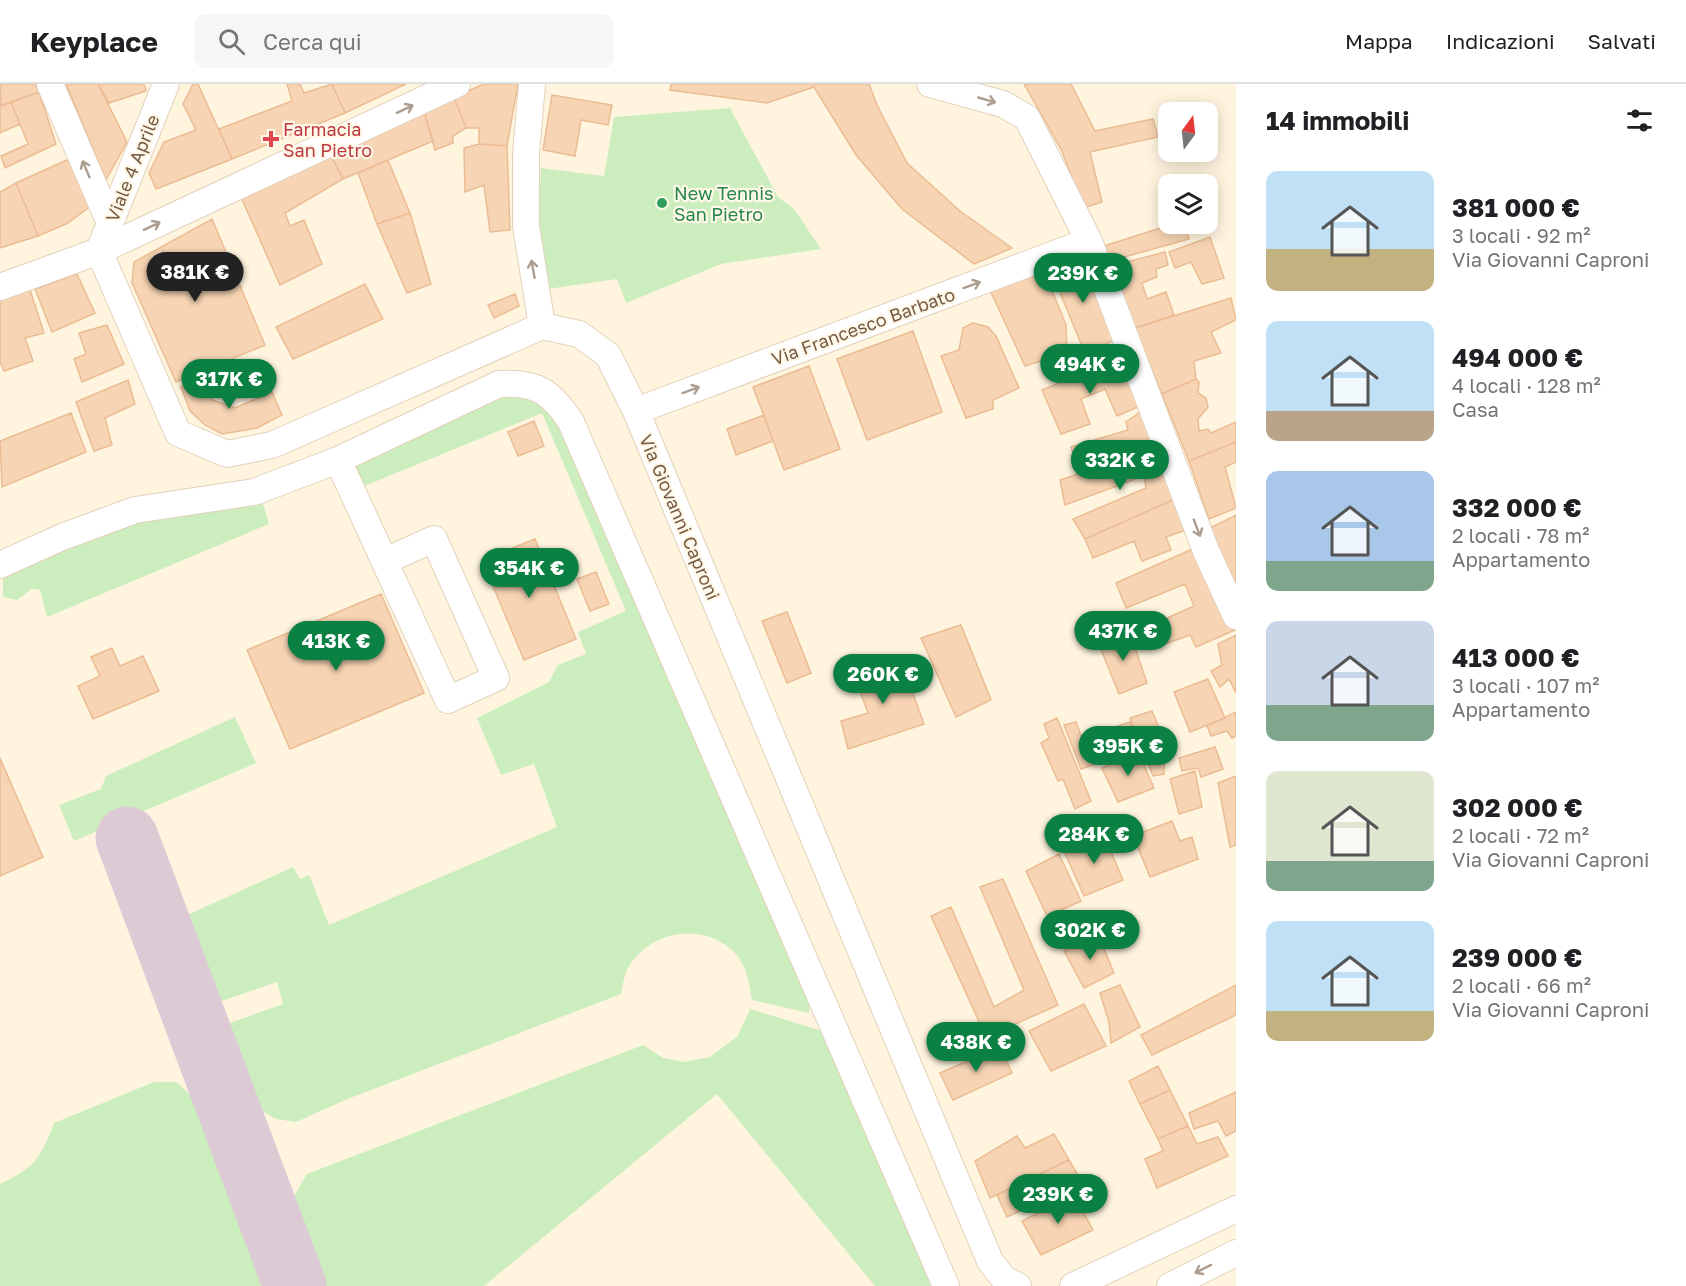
<!DOCTYPE html>
<html lang="it">
<meta charset="utf-8">
<style>
:root{--surface:#fff;--page:#f6f6f6;--text:#202124;--muted:#757577;--line:#e0e0e0;--accent:#0b8043}
body{margin:0;font-family:"Golos Text",sans-serif;background:var(--page);color:var(--text);height:100vh;display:flex;flex-direction:column;font-size:22px;white-space:nowrap}
*{box-sizing:border-box;margin:0}
p{font-size:20px;color:var(--muted)}
.icon{flex:none;width:33px;height:33px;fill:none;stroke:currentColor;stroke-width:2;stroke-linecap:round;stroke-linejoin:round}
.map{position:relative;flex:1;overflow:hidden}
.details{display:flex;flex-direction:column;background:var(--surface);width:450px}
.details>*{flex:none}
.needle{width:39px;rotate:15deg}
.fabs{position:absolute;left:1158px;top:18px;display:grid;gap:12px}
.fabs a{display:grid;place-items:center;width:60px;height:60px;border-radius:12px;background:var(--surface);box-shadow:0 3px 15px #0003;font-size:30px}
.price{position:absolute;translate:-50% -51px;padding:0 14px;border-radius:21px;background:var(--accent);color:#fff;font-size:20px;line-height:39px;filter:drop-shadow(0 2px 3px #0008)}
.price::after{content:'';position:absolute;left:50%;top:36px;width:18px;height:14px;margin-left:-9px;background:inherit;clip-path:polygon(0 0,100% 0,50% 100%)}
.price.active{background:#222;color:#fff}
ul{padding:0;list-style:none}
li{display:flex;align-items:center;gap:18px;height:150px;padding:0 30px}
li span{display:grid;place-items:center;flex:none;width:168px;height:120px;border-radius:12px;color:#555}
li>.icon{margin-inline-start:auto}
span .icon{width:72px;height:72px;fill:#fffc;stroke-width:1}
li b{font-size:26px}
h2{display:flex;justify-content:space-between;align-items:center;height:72px;padding:0 30px;font-size:26px}
header{display:flex;align-items:center;gap:36px;box-sizing:border-box;height:84px;padding:0 30px;background:var(--surface);border-bottom:2px solid var(--line)}
header strong{font-size:28px}
nav{display:flex;gap:33px;margin-inline-start:auto;font-size:21px}
.search{width:420px;height:54px;background:var(--page);display:flex;align-items:center;gap:15px;box-sizing:border-box;padding:0 21px;border-radius:12px;color:var(--muted);font-size:22px}
main{display:flex;flex:1;min-height:0}
.map>svg:first-child{display:block}
.green{fill:#ccedbd}
.lines{fill:none;stroke-linecap:round;stroke-linejoin:round}
.taxiway{stroke:#dccad4;stroke-width:63}
.building{fill:#f7d5b4;stroke:#ebbc93;stroke-width:1.5}
.minor-casing{stroke:#e3d1bb;stroke-width:28}
.minor{stroke:#fff;stroke-width:26}
.oneway{stroke:#ad9d8f}
.health-dot{fill:#e0444e;stroke:#fff8e8;stroke-width:2}
.leisure-dot{fill:#2e9e5b;stroke:#fff8e8;stroke-width:2}
.labels{text-anchor:middle;dominant-baseline:central;stroke-width:4.5;stroke-linejoin:round;paint-order:stroke}
.health-label{font-size:18px;fill:#be3a42;stroke:#fff8e8;text-anchor:start}
.street-label{font-size:18px;fill:#775b45;stroke:#fff8e8}
.leisure-label{font-size:18px;fill:#27864d;stroke:#fff8e8;text-anchor:start}
</style>
<header>
<strong>Keyplace</strong>
<div class="search"><svg class="icon" aria-label="search" viewBox="0 0 24 24"><circle cx="10" cy="10" r="6"/><path d="M15 15l6 6"/></svg>Cerca qui</div>
<nav><a>Mappa</a><a>Indicazioni</a><a>Salvati</a></nav>
</header>
<main>
<div class="map">
<svg width="1236" height="1202" viewBox="0 0 1236 1202">
<rect width="100%" height="100%" fill="#fff5df"/>
<!-- green -->
<path class="green" d="M730 24 778 113 794 125 821 165 721 180 626 219 617 195 548 205 538 127 541 84 604 92 614 33Z
M517 310 555 325 810 911 809 929 752 916C749 899 747 882 735 869 704 837 650 846 628 884 624 891 623 902 621 910L345 1016 296 1038 276 1035 257 1024 224 941 283 920 277 898 216 919 185 832 293 783 300 795 309 791 329 841 557 743 534 680 501 691 477 634 549 598 558 581 586 570 578 548 626 527 542 329 362 403 350 380 488 315Z
M262 416 269 440 47 533 40 506 32 505 17 516 3 513V489L140 435Z
M235 633 256 679 74 757 59 721 101 705 106 692Z
M750 925 829 949 939 1202H875L717 1010 484 1202H324L291 1117 307 1090 643 961 663 974 684 978 710 973 738 952Z
M154 998H176L193 1013 264 1202H0V1100C35 1083 40 1075 54 1039Z"/>
<g class="lines">
<!-- taxiway -->
<path class="taxiway" d="M127 754 295 1202"/>
</g>
<!-- building -->
<path class="building" d="M0 0H35L39 8 1 22Z
M66 0H98L127 58 106 96Z
M98 0H144L146 7 109 19Z
M193 0H198L232 75 156 105 149 89 164 58 196 46 183 20Z
M287 0H300L304 9 332 0 345 29 232 75 219 45 292 17Z
M332 0H406L345 29Z
M484 0H518L507 62 479 60V44H466L454 13Z
M671 0H869L877 21 907 79 960 127 1012 164 974 180 902 125 856 71 814 3 767 19 670 6Z
M1024 0H1071L1095 47 1153 35 1158 53 1090 68 1102 118 1083 124 1062 67Z
M39 8 56 60 5 84 1 72 28 60 11 18Z
M552 11 612 21 608 41 581 36 575 72 543 66Z
M454 13 466 44 453 52V59L435 66 424 28Z
M11 18 20 40 0 49V20L1 22Z
M424 28 433 57 343 95 331 71Z
M479 60 507 62 510 146 490 148 484 101 465 108 464 64Z
M331 71 343 95 285 129 290 142 304 136 322 180 280 201 241 113Z
M69 75 92 121 68 139 38 152 16 99Z
M388 76 410 129 377 140 358 89Z
M16 99 38 152 0 164V108Z
M410 129 431 200 407 209 377 140Z
M212 135 265 261 176 298 132 199 134 178Z
M1173 140H1184L1189 155 1110 177 1104 162Z
M1210 153 1224 194 1202 200 1191 178 1175 184 1169 168Z
M1165 168 1168 181 1156 185 1157 193 1142 199 1147 215 1166 208 1174 231 1135 244 1108 183Z
M1081 171 1117 255 1085 269 1049 182Z
M1042 182 1066 241 1067 269 1025 282 990 206Z
M77 190 95 229 52 248 35 205Z
M365 200 383 235 293 275 276 243Z
M29 203 44 249 25 254 33 277 4 287 0 278V214Z
M515 210 519 222 494 234 488 221Z
M1231 214 1236 236 1211 248 1221 269 1194 277 1196 295 1162 310 1135 244Z
M973 239 988 243 996 252 1019 304 993 316V325L966 334 941 272 959 266 963 244Z
M107 241 124 280 82 298 74 275 86 270 79 249Z
M913 247 942 328 867 356 837 275Z
M1120 274 1140 322 1117 332 1105 305 1081 315 1090 340 1061 350 1042 306Z
M809 282 840 365 784 386 753 303Z
M205 295 212 316 235 324 272 308 282 331 257 344 222 350 205 341 190 327 181 303Z
M1196 295 1199 298 1198 309 1206 314 1208 323 1198 335 1199 347 1208 345 1211 349 1236 338V358L1189 377 1162 310Z
M128 296 135 320 105 334 112 361 94 367 76 318Z
M1142 327 1158 363 1080 389 1071 363 1128 346 1126 338Z
M71 329 86 368 2 403 0 357Z
M764 331 773 357 736 371 727 345Z
M534 337 544 362 518 372 508 348Z
M1236 358V378L1225 383 1236 424 1209 435 1189 377Z
M1158 363 1175 415 1085 455 1073 435 1146 404 1144 392 1065 421 1060 396Z
M1175 415 1186 446 1166 453 1171 466 1142 477 1134 457 1093 474 1085 455Z
M1236 431V500L1208 445Z
M535 455 576 555 524 576 482 476Z
M1197 463 1235 546 1196 563 1190 551 1154 564 1145 544 1194 522 1185 500 1126 524 1116 499Z
M596 488 609 520 590 527 577 495Z
M381 510 424 609 290 665 247 566Z
M787 528 811 589 787 599 762 537Z
M961 541 991 616 956 633 921 554Z
M1129 546 1147 599 1119 610 1098 558Z
M1236 551V609L1229 595 1220 603 1211 587 1222 581 1218 560Z
M112 564 120 582 143 572 159 607 93 635 78 602 100 592 91 573Z
M900 573 924 640 848 665 841 637 868 629 854 590Z
M1208 595 1225 634 1190 648 1174 608Z
M1152 627 1165 658 1164 690 1153 692 1130 634Z
M1236 628V652L1232 654 1227 647 1211 652 1207 642Z
M1057 634 1091 717 1075 725 1063 695 1058 697 1041 659 1049 654 1044 640Z
M1076 638 1082 654 1130 638 1135 652 1095 670 1099 679 1081 685 1064 641Z
M1215 663 1223 685 1201 693 1198 684 1182 687 1179 674Z
M1138 668 1154 704 1118 718 1102 684Z
M0 674 43 773 0 792Z
M1195 687 1202 723 1179 730 1170 695Z
M1236 692V761L1230 763 1218 699Z
M1172 737 1180 757 1192 753 1198 775 1150 793 1133 752Z
M1104 751 1123 796 1084 812 1064 767Z
M1059 770 1081 817 1047 832 1026 787Z
M1003 795 1058 921 986 953 931 832 951 823 994 923 1024 906 980 803Z
M1098 850 1114 889 1084 904 1064 867Z
M1120 901 1140 943 1111 959 1109 938 1100 909Z
M1236 901V931L1152 971 1141 951Z
M1084 920 1106 962 1051 987 1029 947Z
M1000 963 1012 989 953 1016 940 989Z
M1158 982 1170 1006 1140 1020 1129 997Z
M1170 1006 1188 1042 1158 1055 1140 1020Z
M1236 1008V1047L1226 1052 1218 1037 1194 1045 1189 1029Z
M1188 1042 1197 1060 1218 1053 1228 1072 1157 1104 1145 1075 1163 1067 1158 1055Z
M1054 1050 1069 1076 990 1114 975 1077 1017 1052 1025 1064Z
M1069 1076 1082 1098 1007 1133 997 1111Z
M1074 1111 1093 1146 1041 1171 1022 1137Z"/>
<g class="lines">
<!-- minor casing -->
<g class="minor-casing">
<path id="minor" d="M50 0 110 139
M532 0 526 70V142L542 242
M930 0 1003 20 1027 34 1089 157 1206 467 1236 532
M99 167 178 349 227 370 272 361 542 242 579 250 608 271 636 327 990 1177 1004 1195 1018 1202
M99 167 166 0
M0 203 99 167 457 0
M636 327 1089 157
M385 477 434 455 496 594 448 616 338 376 499 300C536 298 551 307 571 338L946 1202
M0 481 62 453 135 426 254 408 338 376
M1073 1202 1236 1125
M1170 1202 1236 1169"/>
</g>
<!-- minor -->
<use href="#minor" class="minor"/>
</g>
<!-- one-way arrows -->
<defs><path id="oneway-shaft" d="M-6 0H5M1.5-3L5.5 0L1.5 3" fill="none" stroke-width="1.6" stroke-linecap="round" stroke-linejoin="round" transform="scale(1.5)"/></defs>
<g class="oneway">
<use href="#oneway-shaft" transform="translate(987 16) rotate(16)"/>
<use href="#oneway-shaft" transform="translate(405 25) rotate(-25)"/>
<use href="#oneway-shaft" transform="translate(86 85) rotate(-113)"/>
<use href="#oneway-shaft" transform="translate(152 142) rotate(-25)"/>
<use href="#oneway-shaft" transform="translate(533 185) rotate(-100)"/>
<use href="#oneway-shaft" transform="translate(972 201) rotate(-20)"/>
<use href="#oneway-shaft" transform="translate(691 306) rotate(-20)"/>
<use href="#oneway-shaft" transform="translate(1197 444) rotate(69)"/>
<use href="#oneway-shaft" transform="translate(1203 1185) rotate(153)"/>
</g>
<!-- markers -->
<path class="health-dot" d="M268 46h6v6h6v6h-6v6h-6v-6h-6v-6h6z"/>
<circle class="leisure-dot" cx="662" cy="119" r="6"/>
<g class="labels">
<!-- health labels -->
<g class="health-label">
<text x="283" y="45">Farmacia<tspan x="283" dy="21">San Pietro</tspan></text>
</g>
<!-- street labels -->
<g class="street-label">
<text transform="translate(132 84) rotate(-68)">Viale 4 Aprile</text>
<text transform="translate(863 242) rotate(-20)">Via Francesco Barbato</text>
<text transform="translate(680 433) rotate(67)">Via Giovanni Caproni</text>
</g>
<!-- leisure labels -->
<g class="leisure-label">
<text x="674" y="109">New Tennis<tspan x="674" dy="21">San Pietro</tspan></text>
</g>
</g>
</svg>
<div class="fabs">
<a><svg class="needle" viewBox="-14 -14 28 28"><path d="M0-13l5 13h-10z" fill="#e53935"/><path d="M0 13l5-13h-10z" fill="#757577"/></svg></a>
<a><svg class="icon" aria-label="layers" viewBox="0 0 24 24"><path d="M12 4l9 5-9 5-9-5zM3 14l9 5 9-5"/></svg></a>
</div>
<b class="price active" style="left:195px;top:219px">381K €</b>
<b class="price" style="left:1083px;top:220px">239K €</b>
<b class="price" style="left:1090px;top:311px">494K €</b>
<b class="price" style="left:229px;top:326px">317K €</b>
<b class="price" style="left:1120px;top:407px">332K €</b>
<b class="price" style="left:529px;top:515px">354K €</b>
<b class="price" style="left:1123px;top:578px">437K €</b>
<b class="price" style="left:336px;top:588px">413K €</b>
<b class="price" style="left:883px;top:621px">260K €</b>
<b class="price" style="left:1128px;top:693px">395K €</b>
<b class="price" style="left:1094px;top:781px">284K €</b>
<b class="price" style="left:1090px;top:877px">302K €</b>
<b class="price" style="left:976px;top:989px">438K €</b>
<b class="price" style="left:1058px;top:1141px">239K €</b>
</div>
<section class="details">
<h2>14 immobili<svg class="icon" aria-label="filters" viewBox="0 0 24 24"><path d="M4 7h16M4 17h16"/><circle cx="9" cy="7" r="2"/><circle cx="15" cy="17" r="2"/></svg></h2>
<ul>
<li><span style="background:linear-gradient(#bfe0f5 65%,#c2b280 0)"><svg class="icon" aria-label="home" viewBox="0 0 24 24"><path d="M3 11l9-7 9 7M6 9v11h12V9"/></svg></span><div><b>381 000 €</b><p>3 locali · 92 m²</p><p>Via Giovanni Caproni</p></div></li>
<li><span style="background:linear-gradient(#bfe0f5 75%,#b9a48a 0)"><svg class="icon" aria-label="home" viewBox="0 0 24 24"><path d="M3 11l9-7 9 7M6 9v11h12V9"/></svg></span><div><b>494 000 €</b><p>4 locali · 128 m²</p><p>Casa</p></div></li>
<li><span style="background:linear-gradient(#a9c7e8 75%,#7fa58c 0)"><svg class="icon" aria-label="home" viewBox="0 0 24 24"><path d="M3 11l9-7 9 7M6 9v11h12V9"/></svg></span><div><b>332 000 €</b><p>2 locali · 78 m²</p><p>Appartamento</p></div></li>
<li><span style="background:linear-gradient(#c9d6e8 70%,#7fa58c 0)"><svg class="icon" aria-label="home" viewBox="0 0 24 24"><path d="M3 11l9-7 9 7M6 9v11h12V9"/></svg></span><div><b>413 000 €</b><p>3 locali · 107 m²</p><p>Appartamento</p></div></li>
<li><span style="background:linear-gradient(#dfe7d0 75%,#7fa58c 0)"><svg class="icon" aria-label="home" viewBox="0 0 24 24"><path d="M3 11l9-7 9 7M6 9v11h12V9"/></svg></span><div><b>302 000 €</b><p>2 locali · 72 m²</p><p>Via Giovanni Caproni</p></div></li>
<li><span style="background:linear-gradient(#bfe0f5 75%,#c2b280 0)"><svg class="icon" aria-label="home" viewBox="0 0 24 24"><path d="M3 11l9-7 9 7M6 9v11h12V9"/></svg></span><div><b>239 000 €</b><p>2 locali · 66 m²</p><p>Via Giovanni Caproni</p></div></li>
</ul>
</section>
</main>
